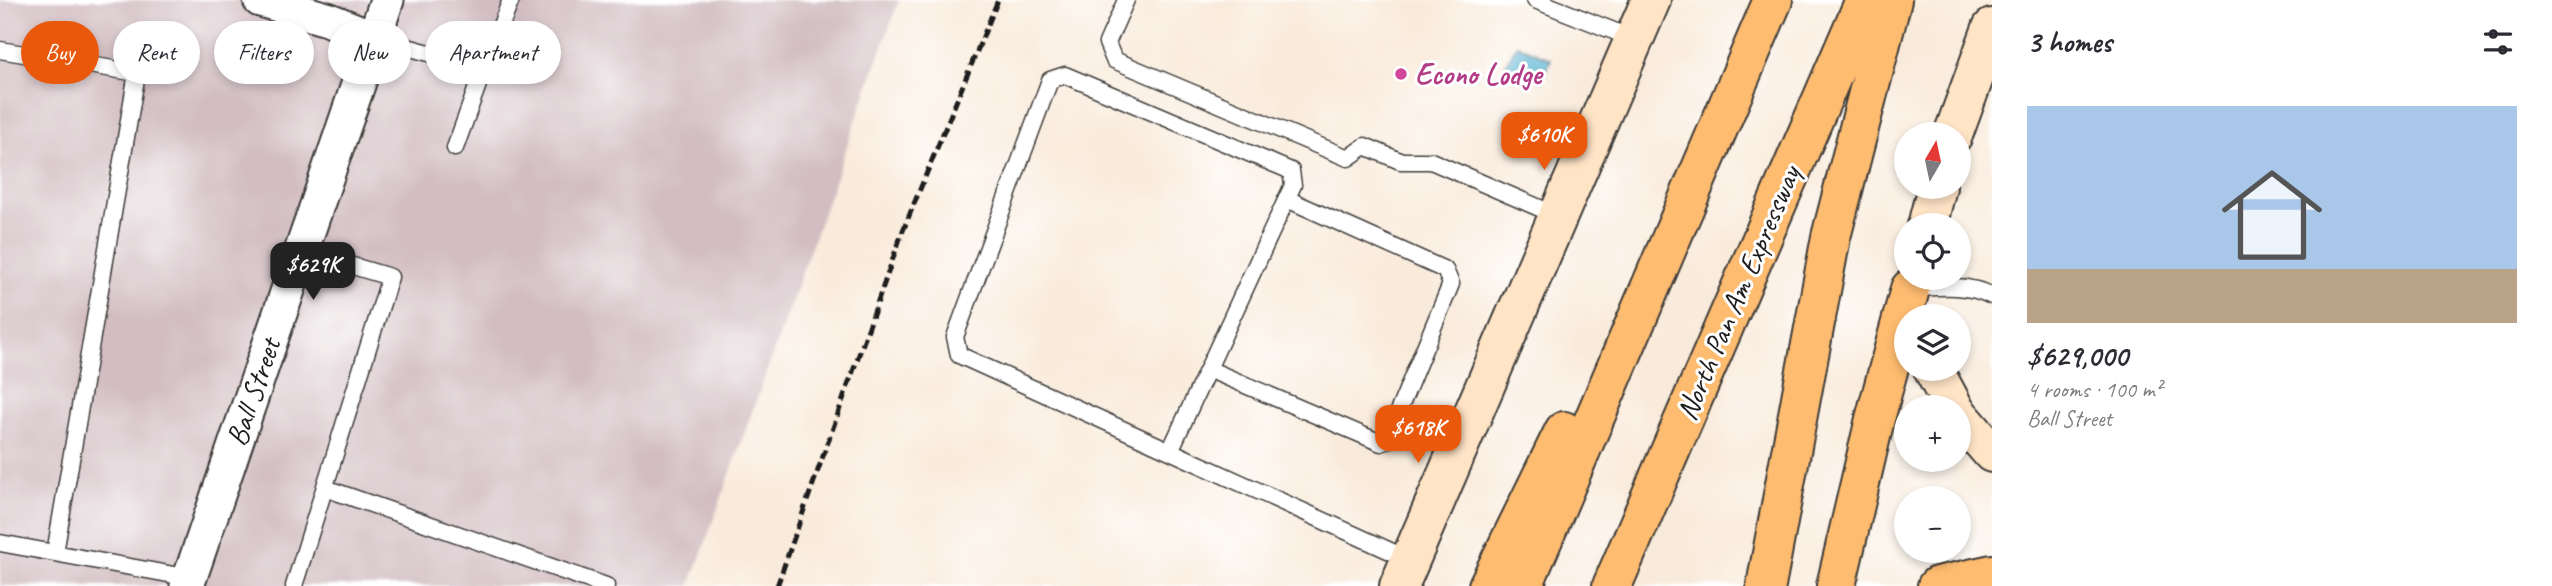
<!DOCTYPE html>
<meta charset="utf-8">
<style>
:root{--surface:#fff;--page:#f7f7f7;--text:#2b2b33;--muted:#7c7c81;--accent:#ea580c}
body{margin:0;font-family:Caveat,sans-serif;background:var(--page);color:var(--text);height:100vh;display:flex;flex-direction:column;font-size:26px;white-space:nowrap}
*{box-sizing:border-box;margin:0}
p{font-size:23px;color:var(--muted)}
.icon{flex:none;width:38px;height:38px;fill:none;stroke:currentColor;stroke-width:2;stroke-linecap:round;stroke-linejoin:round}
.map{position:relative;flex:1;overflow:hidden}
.sheet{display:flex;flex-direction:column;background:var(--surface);width:560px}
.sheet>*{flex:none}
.guide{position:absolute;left:21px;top:21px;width:665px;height:63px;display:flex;gap:14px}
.needle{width:46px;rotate:9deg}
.buttons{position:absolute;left:1894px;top:122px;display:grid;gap:14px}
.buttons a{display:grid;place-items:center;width:77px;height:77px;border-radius:50%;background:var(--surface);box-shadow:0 4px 10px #0003;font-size:35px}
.price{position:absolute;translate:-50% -60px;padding:0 16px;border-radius:14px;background:var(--accent);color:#fff;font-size:23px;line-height:46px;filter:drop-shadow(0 2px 4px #0008)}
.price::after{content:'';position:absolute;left:50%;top:42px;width:21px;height:16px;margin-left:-10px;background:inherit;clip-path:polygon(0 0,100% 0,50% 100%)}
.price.current{background:#222;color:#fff}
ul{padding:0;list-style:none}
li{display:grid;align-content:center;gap:14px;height:371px;padding:0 35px}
li span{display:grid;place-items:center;height:217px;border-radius:0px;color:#555}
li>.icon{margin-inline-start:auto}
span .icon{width:126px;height:126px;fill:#fffc;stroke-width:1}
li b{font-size:30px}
h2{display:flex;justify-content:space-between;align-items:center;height:84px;padding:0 35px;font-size:30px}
.chip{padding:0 24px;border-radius:32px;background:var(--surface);box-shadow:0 4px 10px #0003;font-size:24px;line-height:63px}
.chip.current{background:var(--accent);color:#fff}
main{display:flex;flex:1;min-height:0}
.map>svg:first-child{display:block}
.industrial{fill:#d2bec2}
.water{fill:#52b0d1;stroke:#376676;stroke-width:2}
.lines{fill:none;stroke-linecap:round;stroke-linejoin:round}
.service-casing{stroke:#3d3b39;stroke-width:19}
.minor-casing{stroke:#3d3b39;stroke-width:37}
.secondary-casing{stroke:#3d3b39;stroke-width:42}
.motorway-casing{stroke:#3d3b39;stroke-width:42}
.service{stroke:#fff;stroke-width:16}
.minor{stroke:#fff;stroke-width:33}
.secondary{stroke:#ffe4c6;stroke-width:38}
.motorway{stroke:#febc70;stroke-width:38}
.rail{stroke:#1c1c1c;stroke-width:5;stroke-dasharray:10 5;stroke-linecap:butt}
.hotel-dot{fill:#d1479c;stroke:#fff;stroke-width:2.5}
.labels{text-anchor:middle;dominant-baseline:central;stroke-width:6;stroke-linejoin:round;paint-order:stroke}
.hotel-label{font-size:30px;font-weight:bold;fill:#b23c85;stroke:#fff;text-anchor:start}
.street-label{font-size:30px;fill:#1c1c1c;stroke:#fff}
</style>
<main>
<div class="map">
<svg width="1992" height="586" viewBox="0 0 1992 586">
<rect width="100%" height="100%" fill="#fff"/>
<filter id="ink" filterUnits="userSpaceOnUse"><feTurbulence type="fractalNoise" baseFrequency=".0143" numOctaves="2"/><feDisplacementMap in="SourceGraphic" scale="14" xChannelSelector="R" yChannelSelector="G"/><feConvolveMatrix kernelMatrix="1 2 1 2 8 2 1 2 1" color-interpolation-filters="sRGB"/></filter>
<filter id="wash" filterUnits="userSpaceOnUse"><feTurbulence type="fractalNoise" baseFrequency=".00686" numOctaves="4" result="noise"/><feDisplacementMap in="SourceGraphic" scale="28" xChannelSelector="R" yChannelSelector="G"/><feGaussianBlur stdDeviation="1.57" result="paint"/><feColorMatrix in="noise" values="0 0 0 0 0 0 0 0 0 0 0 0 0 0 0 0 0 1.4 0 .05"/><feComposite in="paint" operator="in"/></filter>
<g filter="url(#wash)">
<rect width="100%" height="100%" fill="#f9ebdb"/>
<!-- industrial -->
<path class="industrial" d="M0 0H899L690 586H0Z"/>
<!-- water -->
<path class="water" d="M1517 45 1551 59 1541 81 1508 69 1506 63Z"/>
</g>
<g filter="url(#ink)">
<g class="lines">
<!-- service casing -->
<g class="service-casing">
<path id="service" d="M1126 0 1107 43 1114 60 1348 158 1365 146 1400 161H1431L1558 216
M1535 0 1634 39
M374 38 484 68 511 0
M0 50 137 73 55 553
M455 148 484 68
M1910 289C1938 287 1966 283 1992 296
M1208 369 1381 443 1386 441 1451 284 1445 270 1287 199
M1170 451 1293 185 1291 171 1065 75 1050 80 955 337 959 355C1109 423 1260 492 1410 560
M325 488 606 586
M0 543 190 578
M294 586 390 277 302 251"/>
</g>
<!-- minor casing -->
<g class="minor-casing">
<path id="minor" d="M260 0 327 19 374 38
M187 586 387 0"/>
</g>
<!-- secondary casing -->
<g class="secondary-casing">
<path id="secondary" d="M1953 135 1992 28
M1927 226 1937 187
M1933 369 1954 408
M1958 414 1992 453
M1399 586 1651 0"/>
</g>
<!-- motorway casing -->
<g class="motorway-casing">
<path id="motorway" d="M1488 586 1564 431
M1523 586 1773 0
M1612 586 1865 0
M1766 586 1831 237 1892 0
M1836 586 1875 419 1910 289
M1937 586 1992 574"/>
</g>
<!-- service -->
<use href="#service" class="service"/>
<!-- minor -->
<use href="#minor" class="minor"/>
<!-- secondary -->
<use href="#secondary" class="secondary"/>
<!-- motorway -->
<use href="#motorway" class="motorway"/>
<!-- rail -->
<path class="rail" d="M777 586 902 233 998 0"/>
</g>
</g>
<!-- markers -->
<circle class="hotel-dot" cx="1401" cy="74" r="7"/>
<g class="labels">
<!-- hotel labels -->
<g class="hotel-label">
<text x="1415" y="74">Econo Lodge</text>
</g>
<!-- street labels -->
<g class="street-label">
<text transform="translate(1738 293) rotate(-67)">North Pan Am Expressway</text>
<text transform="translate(253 392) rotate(-71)">Ball Street</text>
</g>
</g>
</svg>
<div class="buttons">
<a><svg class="needle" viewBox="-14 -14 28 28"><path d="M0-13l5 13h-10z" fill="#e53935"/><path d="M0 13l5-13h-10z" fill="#7c7c81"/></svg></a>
<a><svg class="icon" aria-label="locate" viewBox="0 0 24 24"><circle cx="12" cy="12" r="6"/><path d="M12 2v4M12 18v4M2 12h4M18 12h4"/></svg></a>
<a><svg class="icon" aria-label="layers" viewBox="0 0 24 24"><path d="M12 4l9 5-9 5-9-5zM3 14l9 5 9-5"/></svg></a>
<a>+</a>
<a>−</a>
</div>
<b class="price" style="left:1544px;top:172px">$610K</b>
<b class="price current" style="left:313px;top:302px">$629K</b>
<b class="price" style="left:1418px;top:465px">$618K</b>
<div class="guide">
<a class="chip current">Buy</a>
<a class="chip">Rent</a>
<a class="chip">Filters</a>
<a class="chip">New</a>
<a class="chip">Apartment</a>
</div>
</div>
<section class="sheet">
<h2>3 homes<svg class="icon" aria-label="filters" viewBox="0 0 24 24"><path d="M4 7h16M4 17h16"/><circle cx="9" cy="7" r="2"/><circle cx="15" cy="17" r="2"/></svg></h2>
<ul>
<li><span style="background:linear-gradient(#a9c7e8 75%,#b9a48a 0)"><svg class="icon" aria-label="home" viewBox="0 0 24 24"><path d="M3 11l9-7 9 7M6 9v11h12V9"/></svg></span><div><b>$629,000</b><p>4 rooms · 100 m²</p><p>Ball Street</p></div></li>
</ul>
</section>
</main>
